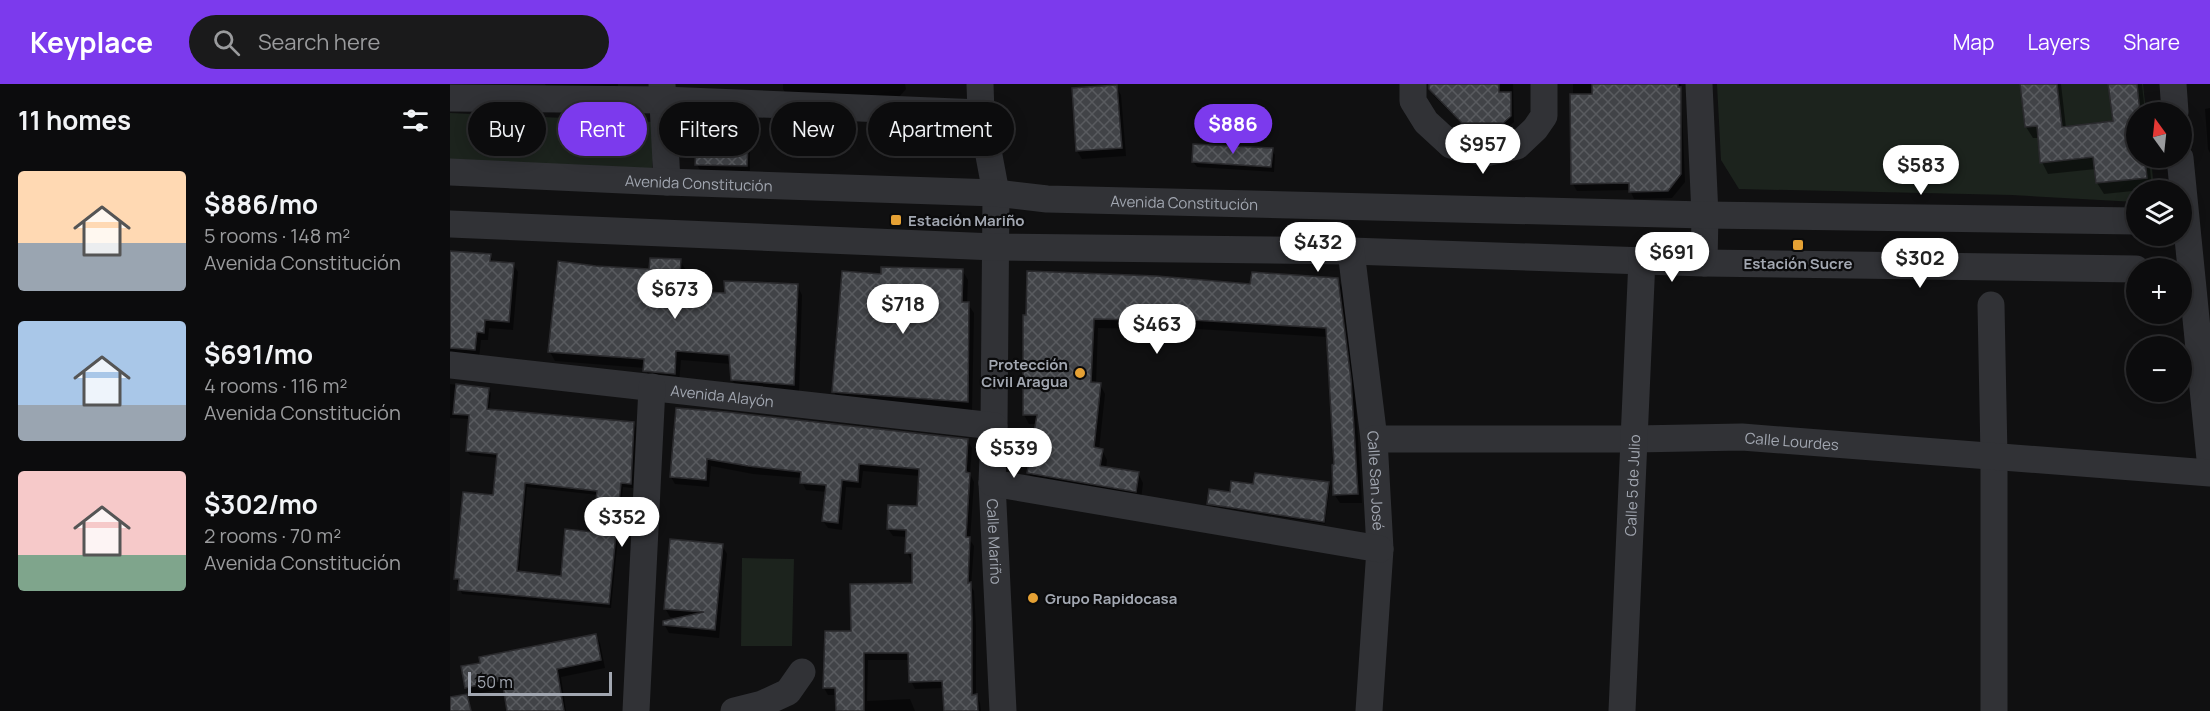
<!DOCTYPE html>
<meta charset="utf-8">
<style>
:root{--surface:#0c0c0d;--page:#1a1a1b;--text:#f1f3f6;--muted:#9a9b9d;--line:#2c2c2e;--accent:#7c3aed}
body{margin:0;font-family:Manrope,sans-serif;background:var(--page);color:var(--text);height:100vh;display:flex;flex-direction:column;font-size:22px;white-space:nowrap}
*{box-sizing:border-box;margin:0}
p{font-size:20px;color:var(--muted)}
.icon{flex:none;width:33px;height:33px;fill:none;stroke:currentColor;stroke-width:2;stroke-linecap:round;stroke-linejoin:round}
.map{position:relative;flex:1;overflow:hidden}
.side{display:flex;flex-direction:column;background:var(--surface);width:450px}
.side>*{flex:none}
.banner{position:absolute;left:18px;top:18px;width:570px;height:54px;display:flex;gap:12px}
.needle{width:39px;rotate:345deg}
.buttons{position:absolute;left:1676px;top:18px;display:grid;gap:12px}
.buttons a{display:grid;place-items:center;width:66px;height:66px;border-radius:50%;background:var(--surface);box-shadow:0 3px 15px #0003,0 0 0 2px var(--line);font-size:30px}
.scale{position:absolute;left:18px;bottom:15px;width:144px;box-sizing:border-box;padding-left:6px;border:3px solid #a2a7b1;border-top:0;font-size:16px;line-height:21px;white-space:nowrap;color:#a2a7b1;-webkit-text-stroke:4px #0b0b0c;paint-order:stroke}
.price{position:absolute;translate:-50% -51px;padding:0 14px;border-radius:21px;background:#fff;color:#222;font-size:20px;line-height:39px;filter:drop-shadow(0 2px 3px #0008)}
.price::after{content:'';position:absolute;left:50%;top:36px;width:18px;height:14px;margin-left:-9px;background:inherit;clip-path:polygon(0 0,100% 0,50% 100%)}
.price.current{background:var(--accent);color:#fff}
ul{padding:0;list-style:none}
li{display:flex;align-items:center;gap:18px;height:150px;padding:0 18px}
li span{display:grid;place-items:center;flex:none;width:168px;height:120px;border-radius:6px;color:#555}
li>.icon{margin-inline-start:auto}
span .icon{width:72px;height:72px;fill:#fffc;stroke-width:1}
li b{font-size:26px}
h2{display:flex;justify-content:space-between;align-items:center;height:72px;padding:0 18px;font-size:26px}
.pill{padding:0 21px;border-radius:27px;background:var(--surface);box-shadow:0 3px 15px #0003,0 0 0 2px var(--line);font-size:21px;line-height:54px}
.pill.current{background:var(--accent);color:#fff}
header{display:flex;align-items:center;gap:36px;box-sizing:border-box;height:84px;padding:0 30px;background:var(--accent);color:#fff}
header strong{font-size:28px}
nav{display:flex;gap:33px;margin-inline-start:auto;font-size:21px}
.search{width:420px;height:54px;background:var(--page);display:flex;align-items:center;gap:15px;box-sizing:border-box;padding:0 21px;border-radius:33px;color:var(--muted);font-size:22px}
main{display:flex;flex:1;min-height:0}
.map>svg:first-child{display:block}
.park{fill:#1c231d}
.shadow{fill:#0007;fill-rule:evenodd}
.building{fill:url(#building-cross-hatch);stroke:#2a2a2d;stroke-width:1.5;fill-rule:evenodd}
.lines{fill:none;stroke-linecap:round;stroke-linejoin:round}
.minor{stroke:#313236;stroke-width:27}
.poi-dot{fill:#e5a134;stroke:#0b0b0c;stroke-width:2}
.labels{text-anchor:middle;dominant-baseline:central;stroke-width:4.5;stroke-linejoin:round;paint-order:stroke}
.street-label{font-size:15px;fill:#a2a7b1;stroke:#0b0b0c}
.poi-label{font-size:15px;font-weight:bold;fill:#a2a7b1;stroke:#0b0b0c;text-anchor:start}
</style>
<header>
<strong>Keyplace</strong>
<div class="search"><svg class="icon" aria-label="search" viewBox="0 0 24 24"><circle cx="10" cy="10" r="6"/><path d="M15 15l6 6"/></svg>Search here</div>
<nav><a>Map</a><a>Layers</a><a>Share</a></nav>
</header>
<main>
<section class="side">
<h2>11 homes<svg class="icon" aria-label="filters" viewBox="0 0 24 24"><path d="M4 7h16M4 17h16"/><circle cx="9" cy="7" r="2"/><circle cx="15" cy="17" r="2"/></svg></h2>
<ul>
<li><span style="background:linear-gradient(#ffd9b3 60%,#9aa5b1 0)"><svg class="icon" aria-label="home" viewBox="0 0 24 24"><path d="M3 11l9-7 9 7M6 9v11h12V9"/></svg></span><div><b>$886/mo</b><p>5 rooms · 148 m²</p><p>Avenida Constitución</p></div></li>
<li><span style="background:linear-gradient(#a9c7e8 70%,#9aa5b1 0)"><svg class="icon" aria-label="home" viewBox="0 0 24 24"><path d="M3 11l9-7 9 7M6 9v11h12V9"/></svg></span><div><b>$691/mo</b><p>4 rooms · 116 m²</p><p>Avenida Constitución</p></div></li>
<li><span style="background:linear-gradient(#f6c9c9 70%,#7fa58c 0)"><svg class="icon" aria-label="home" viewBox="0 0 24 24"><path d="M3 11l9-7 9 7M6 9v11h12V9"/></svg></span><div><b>$302/mo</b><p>2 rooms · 70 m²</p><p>Avenida Constitución</p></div></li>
</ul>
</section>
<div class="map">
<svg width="1760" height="627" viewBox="0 0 1760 627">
<defs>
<pattern id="building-cross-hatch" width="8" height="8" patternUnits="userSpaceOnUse" patternTransform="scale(1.5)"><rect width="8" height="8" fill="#414347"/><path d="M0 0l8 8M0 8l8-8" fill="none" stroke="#595b5f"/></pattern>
</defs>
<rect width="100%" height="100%" fill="#101011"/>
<!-- park -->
<path class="park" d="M1267 0H1693L1696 28H1686V74H1701L1704 106H1686V118L1562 111 1289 105 1271 76Z
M0 29 205 38 202 88 0 79Z
M292 474 344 475 342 562H291Z"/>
<!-- shadow -->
<path class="shadow" d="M95 0H168V10L100 9Z
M333 0H455L456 5 443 20 340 16 333 5Z
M979 0H1063L1064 38 1056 45H1017L984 12Z
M1123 0H1231L1235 98 1222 114 1184 115 1180 106 1127 107 1123 100Z
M1572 0H1611L1616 44 1664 38 1660 0H1692L1695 28H1686V74H1699L1702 105 1654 110 1647 99 1646 85 1598 90 1592 78 1589 54H1583L1576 43Z
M666 3 671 11 676 72 632 75 627 67Z
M1760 24V69L1758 65 1755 25Z
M297 59 300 65V87L250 86 247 81Z
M822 66 825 71 824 88 747 83 743 78Z
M40 171 44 179 63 180 68 188 63 246 39 244 38 256H31L29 274 0 272V180Z
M230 177 236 186 235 208 277 211 347 201 352 211 349 310 288 305 282 296 281 280 231 276 229 299 200 296 195 284 105 277 100 268 201 187Z
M512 186 518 196 517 219 524 229 522 327 389 317 384 308 433 192Z
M888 195 893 205 905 305 912 419H890L884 410 886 382 878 253 697 242 696 245 648 244 646 300H650L655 310 649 366H652L657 376 656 384 688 389 693 399 691 416 584 398 579 389 587 340H579L574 331 575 233 801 201Z
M0 300 38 305 41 309 39 326 184 339 186 344 183 404 173 403 161 524 12 510 6 495 45 413 49 374 20 371 17 367 20 335 0 334ZM77 403 148 411 145 449 113 494 69 489Z
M227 326 517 356 522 364 520 390 524 398 520 456 524 462 521 502 524 507 526 542V612L530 619 531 627H496L494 604 465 605 461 597 460 576H418L417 617 460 615 465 627H387L386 611H378L374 604 376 549H402L463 501V476H461L457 468 458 453 443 452 438 445 468 424 470 392 413 387 411 404 396 403 392 446 378 444 373 437 377 408 356 406 352 398V394L303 390 261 382 259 403 225 400 221 393Z
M878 399 880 402 875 440 760 422 758 419 805 402Z
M272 461 277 470 269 554 219 549 214 540 229 534 220 533 215 524Z
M145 551 150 559 155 584 111 593 116 627H59L55 604 21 611 16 603Z"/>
<!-- building -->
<path class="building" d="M979 0H1049V8H1061V32L1053 39H1012L979 5Z
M1142 0H1228V3H1231V90L1218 107 1179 108V99L1121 100 1120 10H1142Z
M1570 0H1607L1612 43 1663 37 1658 0H1687L1690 28H1686V74H1695L1697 94 1646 99 1643 73 1590 79 1587 42 1575 43Z
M667 1 672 64 626 67 622 4Z
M246 57 298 58 297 82 245 81Z
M743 60 823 64 821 83 742 78Z
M0 167 41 170 40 177 64 179 59 238 35 236 34 249 27 248 25 266 0 264Z
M200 174 231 175 229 207 275 209 274 197 348 200 344 301 281 296 279 271 226 267 225 290 193 287 194 275 98 268 108 177 146 182 199 185Z
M431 183 513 185 512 218H519L518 318 382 308 392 187 431 190Z
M577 187 707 192 800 200 802 188 888 194 901 295 908 410 883 411 882 381 884 380 876 244 692 233V236L644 235 641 298 651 299 644 363 653 365 650 382 689 388 686 408 577 389 587 331H573V231H576Z
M6 300 39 304 37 325 184 338 181 400 171 399 159 520 8 506 9 495H4L13 408 43 411 47 370 16 367 19 331 3 330ZM75 399 147 407 143 448 115 445 111 492 67 487Z
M226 324 277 328 518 355 516 388 520 389 516 453H520L518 499 521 498 522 534V611L527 610 528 627H494L492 597 459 598 458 569H414V627H386L385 604H373L375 547H401L400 500 462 499V469H455L456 446 437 445 438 421 467 422 469 385 409 380 408 398 392 396 388 439 372 437 376 401 350 399 351 388 298 382 257 375 256 396 220 393Z
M805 389 879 398 874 438 757 420 759 405 780 408 781 397 803 400Z
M220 455 273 460 265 546 213 541V537L254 528 214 525Z
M146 550 151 576 107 585 114 627H57L52 596 15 604 11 582 30 579 29 573Z
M17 610 21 627H0V613Z"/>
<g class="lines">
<!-- minor -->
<g class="minor">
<path d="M212 0 217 98"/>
<path id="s1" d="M530 0 531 29 546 109 544 342 542 399 553 627"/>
<path d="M963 0V17L976 38 1001 61 1035 69 1067 62 1085 45 1094 32V0"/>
<path d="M1249 0 1255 131 1254 179"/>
<path d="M1723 0 1725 28"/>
<path d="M0 14 213 16 531 29"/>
<path d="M1730 74 1760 375"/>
<path id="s2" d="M0 88 217 98 546 109 597 115 1255 131 1686 137"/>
<path d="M0 140 545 163 901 167 1254 179 1686 185"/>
<path id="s3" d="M901 167 924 355 930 465 919 627"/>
<path d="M1541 221 1544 372V627"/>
<path id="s4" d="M0 281 544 342"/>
<path id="s5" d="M924 355H1185L1292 353 1760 389"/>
<path d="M542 399 930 465"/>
<path d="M186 627 202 303"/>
<path d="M284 627 312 620 338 608 352 588"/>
<path id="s6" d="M1172 627 1192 175"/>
</g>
</g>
<!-- markers -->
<g class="poi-dot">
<rect x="440" y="130" width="12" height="12" rx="3"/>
<rect x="1342" y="155" width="12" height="12" rx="3"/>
<circle cx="630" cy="289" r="6"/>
<circle cx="583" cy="514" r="6"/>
</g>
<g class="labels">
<!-- street labels -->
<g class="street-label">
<text stroke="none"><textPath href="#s2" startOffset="249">Avenida Constitución</textPath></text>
<text stroke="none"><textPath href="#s2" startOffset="735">Avenida Constitución</textPath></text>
<text stroke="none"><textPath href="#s4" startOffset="274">Avenida Alayón</textPath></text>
<text stroke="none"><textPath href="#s5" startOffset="418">Calle Lourdes</textPath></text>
<text stroke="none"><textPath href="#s3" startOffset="231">Calle San José</textPath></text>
<text stroke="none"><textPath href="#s6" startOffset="226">Calle 5 de Julio</textPath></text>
<text stroke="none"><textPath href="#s1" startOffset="459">Calle Mariño</textPath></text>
</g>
<!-- poi labels -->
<g class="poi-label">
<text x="458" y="136">Estación Mariño</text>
<text x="1348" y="179" text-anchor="middle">Estación Sucre</text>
<text x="618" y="280" text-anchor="end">Protección<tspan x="618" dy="17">Civil Aragua</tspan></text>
<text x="595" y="514">Grupo Rapidocasa</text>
</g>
</g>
</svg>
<div class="buttons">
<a><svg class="needle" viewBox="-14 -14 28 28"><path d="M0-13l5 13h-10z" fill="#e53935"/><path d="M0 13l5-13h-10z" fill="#9a9b9d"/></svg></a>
<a><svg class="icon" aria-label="layers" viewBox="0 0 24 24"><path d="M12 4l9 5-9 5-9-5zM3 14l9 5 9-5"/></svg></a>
<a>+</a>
<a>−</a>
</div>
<div class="scale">50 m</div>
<b class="price current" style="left:783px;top:71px">$886</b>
<b class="price" style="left:1033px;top:91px">$957</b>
<b class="price" style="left:1471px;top:112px">$583</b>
<b class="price" style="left:868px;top:189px">$432</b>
<b class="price" style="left:1222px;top:199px">$691</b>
<b class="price" style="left:1470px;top:205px">$302</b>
<b class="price" style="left:225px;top:236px">$673</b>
<b class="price" style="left:453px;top:251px">$718</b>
<b class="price" style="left:707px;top:271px">$463</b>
<b class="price" style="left:564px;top:395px">$539</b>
<b class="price" style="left:172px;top:464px">$352</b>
<div class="banner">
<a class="pill">Buy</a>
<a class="pill current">Rent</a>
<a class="pill">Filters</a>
<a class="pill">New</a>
<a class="pill">Apartment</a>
</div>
</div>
</main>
